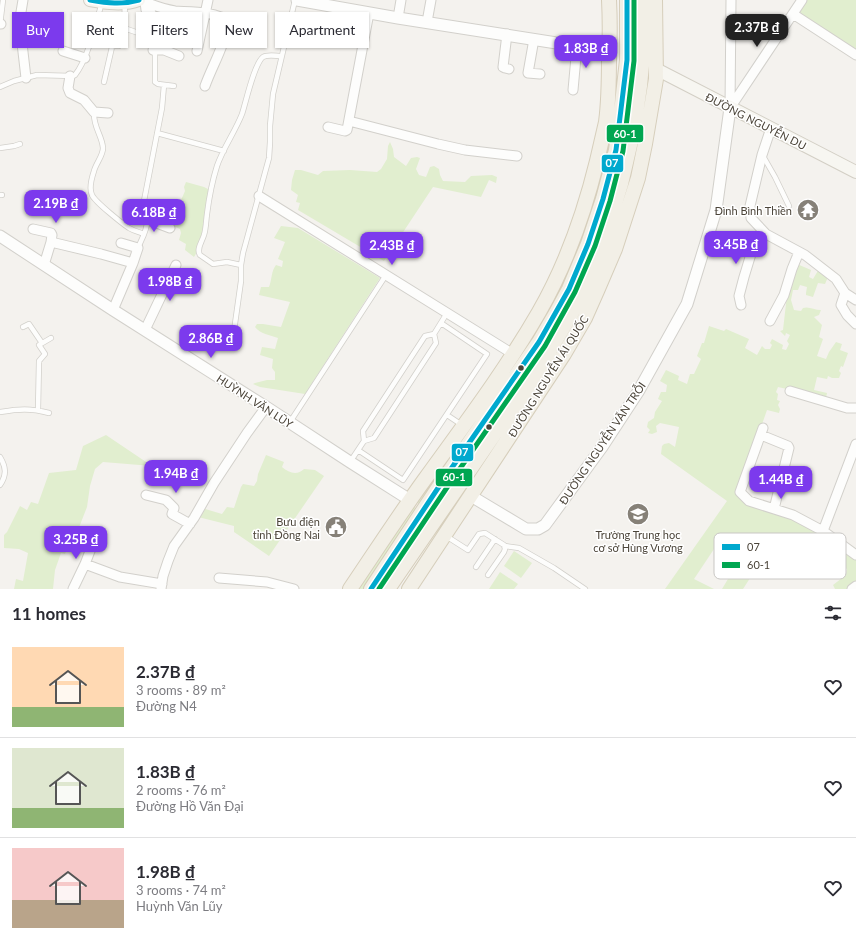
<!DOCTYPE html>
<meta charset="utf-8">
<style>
:root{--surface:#fff;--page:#f7f7f7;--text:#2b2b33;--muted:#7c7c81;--line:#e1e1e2;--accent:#7c3aed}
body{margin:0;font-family:Lato,sans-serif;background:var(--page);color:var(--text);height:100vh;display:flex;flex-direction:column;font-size:15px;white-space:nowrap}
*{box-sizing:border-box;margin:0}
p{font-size:13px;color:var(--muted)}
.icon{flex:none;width:22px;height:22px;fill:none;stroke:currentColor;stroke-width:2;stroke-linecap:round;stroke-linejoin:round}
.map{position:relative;height:589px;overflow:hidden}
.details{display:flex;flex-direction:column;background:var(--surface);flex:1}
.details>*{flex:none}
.banner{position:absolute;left:12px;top:12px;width:400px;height:36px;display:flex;gap:8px}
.price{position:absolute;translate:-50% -34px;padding:0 9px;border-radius:8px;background:var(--accent);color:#fff;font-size:13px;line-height:26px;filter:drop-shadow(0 1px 2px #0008)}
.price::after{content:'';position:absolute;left:50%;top:24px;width:12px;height:9px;margin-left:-6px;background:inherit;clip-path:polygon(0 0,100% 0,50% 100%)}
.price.active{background:#222;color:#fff}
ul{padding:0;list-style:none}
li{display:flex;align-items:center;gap:12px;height:100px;padding:0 12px}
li+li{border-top:1px solid var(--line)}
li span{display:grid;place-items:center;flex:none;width:112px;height:80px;border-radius:0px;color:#555}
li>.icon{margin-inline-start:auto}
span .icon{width:48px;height:48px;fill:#fffc;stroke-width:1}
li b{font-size:17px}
h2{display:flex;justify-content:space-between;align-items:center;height:48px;padding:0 12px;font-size:17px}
.chip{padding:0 14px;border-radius:0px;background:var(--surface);box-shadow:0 1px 3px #0004;font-size:14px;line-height:36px}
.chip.active{background:var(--accent);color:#fff}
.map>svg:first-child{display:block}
.green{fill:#e1eecf}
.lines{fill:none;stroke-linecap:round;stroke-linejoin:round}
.service-casing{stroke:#d2d0cb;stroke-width:6}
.minor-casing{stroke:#d2d0cb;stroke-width:11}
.tertiary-casing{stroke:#d2d0cb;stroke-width:13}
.secondary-casing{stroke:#d3cfc5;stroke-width:14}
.primary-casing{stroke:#d6cebb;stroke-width:16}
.service{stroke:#fdfdfc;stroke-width:4.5}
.minor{stroke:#fdfdfc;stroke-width:9}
.tertiary{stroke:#fdfdfc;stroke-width:11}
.secondary{stroke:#f7f6f1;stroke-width:12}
.primary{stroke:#f2efe6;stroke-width:14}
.bus-1-casing{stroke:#fff;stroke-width:8}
.bus-2-casing{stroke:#fff;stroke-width:8}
.bus-1{stroke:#00a9ce;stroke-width:5}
.bus-2{stroke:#00a651;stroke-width:5}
.bus-dot{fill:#4b4439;stroke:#fff;stroke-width:1.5}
.labels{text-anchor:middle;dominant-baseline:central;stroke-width:3;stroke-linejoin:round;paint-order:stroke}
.street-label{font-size:11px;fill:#4b4439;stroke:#fff}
.poi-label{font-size:11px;fill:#4b4439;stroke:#fff;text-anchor:end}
.key{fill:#fff;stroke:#c9c7c4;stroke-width:1}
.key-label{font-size:11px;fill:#4b4439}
.line-badge{stroke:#fff;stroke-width:1.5}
.badge-label{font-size:11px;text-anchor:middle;font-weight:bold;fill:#fff}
</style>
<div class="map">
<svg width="856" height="589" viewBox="0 0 856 589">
<rect width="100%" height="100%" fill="#f4f2ee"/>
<!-- green -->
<path class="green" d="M805 0H856V52L797 13Z
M390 142 393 149 394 157 406 166 411 158 417 157 420 158 416 169 419 175 426 177 430 167 434 166 439 169 440 175 443 181 465 182 471 176 492 175 497 177 496 183 489 180 481 197 433 187 384 261 298 210 300 203 296 202 298 195 291 190 292 180 295 170H301L318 175 323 171 350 170 377 172 381 169 387 159 388 146Z
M186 182 204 187 210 190C207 208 204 243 194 257L185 250 186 244 179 240 181 233 180 229 173 226C172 215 181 201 185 191L184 187Z
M281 226 298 228 380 278 305 394 260 387 253 384 255 383 267 380H275V372L272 368 273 359 260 355 262 347 275 349 278 338C270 335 260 334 255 327L257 324H263L281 327 290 302 259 295 261 287H269C272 280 271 271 276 265L282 267 283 261 278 259 285 242 274 238Z
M797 264 811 270 809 277 813 279 819 269 828 277 825 284 818 283 813 297 806 295V293L807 287 800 285 798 290H793L791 300 794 310 801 311 803 308C809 306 814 310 821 310L819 315 814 317 822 325 819 337 823 339 817 356 826 359 829 352 836 342 842 344 840 350 848 353 843 367 841 366 839 371 841 373 839 378H832L828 376 827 379 817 377 814 390 827 393 826 398 778 387 776 392 778 394 777 400 780 401 778 405 780 409 779 413 767 410 738 493 748 504 792 520 811 529 856 558V582L847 589H835L833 585 846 575 847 569 792 534 788 540 786 539 770 562 763 558 743 589H722L743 554 722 537 694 579 714 589H665L727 501 661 454 662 446 664 444 669 443 675 447 679 427 660 423 656 426 657 432 652 434 648 433 650 430 647 427 648 422 654 418 655 412 662 401 658 399 661 392H666L667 385 660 381 666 370 679 376 678 380 687 384 690 374H694L701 359 697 356 702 343H704L709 326 724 331 726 329 749 339 745 348 757 355 762 346 765 349H770L772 345 770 343 772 339 783 345 782 349 786 350 789 344 787 341 790 335 786 333 785 336 780 331 783 330 787 295Z
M464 434 469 437 421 505 415 501Z
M106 435 152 466 103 462 95 469 90 486 87 507 78 530 74 531 65 554 61 553 55 570 53 589H14L16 579 23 581 28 553 19 549 4 548V535L7 532 20 506 27 510 31 502 38 504 49 473 76 470 83 446Z
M266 455 284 462 282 467C289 473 297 476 304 469L315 470 324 476 269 556 234 532V526L198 517 202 508 222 514 227 507 234 508 241 487 243 484 254 486 257 481 258 474Z
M412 505 418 510 365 589H356Z
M514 551 532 563 521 578 504 566Z
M500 572 518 584 514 589H489Z"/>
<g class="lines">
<!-- service casing -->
<g class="service-casing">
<path id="service" d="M125 3 124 28 147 36 149 38 155 55V82L158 84 174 86
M0 25 3 0
M104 82 112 47 114 46H119L124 28
M0 87 14 81 37 75 73 76 75 75C88 59 96 23 102 2
M94 112C93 127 102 135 103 148 103 156 96 163 94 171 92 177 89 189 92 195 95 202 123 224 129 228 134 231 139 232 144 234
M157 133 224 151
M0 148 14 146 20 144
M763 156 775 177 789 206
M0 195H2
M138 248C141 240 147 231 147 222 146 216 142 214 143 206L162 108 164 85
M241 265 227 262 213 264 200 255C196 249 202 242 204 235 206 229 206 221 207 214 209 198 212 182 217 166 223 148 235 132 242 114 246 102 254 64 263 57 268 54 276 56 281 56
M23 327 29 324 42 343
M232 345 241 281V265L243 253 269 158 270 142V126L273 94 295 0
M38 410 39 361 45 354 39 345 51 338
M0 412C19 409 30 408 49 413
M447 415 462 425
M290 422 386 275
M364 441 363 431 425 336 434 334 447 313
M358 450 403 480 487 354 441 323
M0 457C6 467 7 475 0 485
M350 462 364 441 374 438 436 343 434 334
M446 536 468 550 479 534 485 533 504 545 505 549 504 552 488 575
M505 546 519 548 554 568 585 589
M476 567 495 539"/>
</g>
<!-- minor casing -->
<g class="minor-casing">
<path id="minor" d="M23 0 20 18V26L26 78
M141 0C152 5 163 9 175 11 188 12 217 11 227 21 227 42 212 66 205 86
M145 2 146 10 151 13 152 15 155 32
M793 14 856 55
M398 18 401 0
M427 22 431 0
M0 24H1
M507 34 503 67 505 68 509 69
M534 39 528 73 540 74
M153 50H164L179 56
M63 51 85 58
M197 51 208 0
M70 76 68 88 70 93 84 100 94 112 108 113
M573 90 577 46
M730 108 802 0
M730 108 731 0
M349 121 438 144 465 150 517 156
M328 127 345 131 347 130 369 13
M771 128 762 155 750 206 751 218 766 234 805 255 836 279 845 293 856 300
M259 196 513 354
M146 219 170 228
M33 229 51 233 52 235 51 242
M121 243 138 248 133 263
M44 265 51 242 101 254 133 263 113 310
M845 293 841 305 847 315 856 324
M741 305 739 296 744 277 751 254 763 232
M770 321 784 295 792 269 799 252
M145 330 176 265
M790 391 847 408H856
M763 428 740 492 749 501 793 515 823 531 856 555
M761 435 788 446 789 448 774 509
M146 495 166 500 174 508 172 514 190 524
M823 531 856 444
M85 564 120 577 162 584
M219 578 267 582 294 589
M73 589 85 564 95 538
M161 589 163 576 168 561 174 546 194 518 214 483 247 433 266 407
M852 589 856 586"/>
</g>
<!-- tertiary casing -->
<g class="tertiary-casing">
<path id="tertiary" d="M297 0 398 18 582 47 595 49 609 56
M0 236 113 310 266 407 350 462 410 500
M471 496 526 529H538L545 525 602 447 638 392 687 304 716 210 730 108"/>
</g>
<!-- secondary casing -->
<g class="secondary-casing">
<path id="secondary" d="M90 0C106 3 123 6 139 0
M656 69 856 172"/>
</g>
<!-- primary casing -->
<g class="primary-casing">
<path id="primary" d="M350 589C375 552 399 515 425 479 464 425 505 371 539 312 566 265 584 214 597 161 600 148 603 135 606 122 609 100 609 79 609 56 610 37 610 19 609 0
M371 589 444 479 539 342 556 313 569 289 588 244 603 199 616 150 620 121 627 60V0
M388 589 537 372 574 309 593 268 606 233 621 184 634 128 640 86 643 53 644 0
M409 589 564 354 585 318 597 291 615 249 638 178 645 144 656 79 655 0"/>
</g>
<!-- service -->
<use href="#service" class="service"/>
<!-- minor -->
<use href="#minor" class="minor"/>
<!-- tertiary -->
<use href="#tertiary" class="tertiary"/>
<!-- secondary -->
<use href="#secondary" class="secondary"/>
<!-- primary -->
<use href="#primary" class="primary"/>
<!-- bus-1 casing -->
<g class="bus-1-casing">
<path id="bus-1" d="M90 0C107 3 122 5 139 0
M371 589 444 479 539 342 569 289 588 244 603 199 616 150 627 60V0"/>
</g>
<!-- bus-2 casing -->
<g class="bus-2-casing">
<path id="bus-2" d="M379 589 450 483 545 346 575 292 595 246 610 201 623 151 634 61V0"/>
</g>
<!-- bus-1 -->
<use href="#bus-1" class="bus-1"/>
<!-- bus-2 -->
<use href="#bus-2" class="bus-2"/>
</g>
<!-- icons -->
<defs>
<g id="temple-disc" transform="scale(1.15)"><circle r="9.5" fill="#868178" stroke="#fff"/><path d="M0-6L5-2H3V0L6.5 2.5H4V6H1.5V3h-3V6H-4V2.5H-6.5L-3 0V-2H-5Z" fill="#fff"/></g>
<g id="school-disc" transform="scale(1.15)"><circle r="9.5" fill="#868178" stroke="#fff"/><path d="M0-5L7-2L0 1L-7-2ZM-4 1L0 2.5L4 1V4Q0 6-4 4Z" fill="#fff"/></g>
<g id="civic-disc" transform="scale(1.15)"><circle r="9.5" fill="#868178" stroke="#fff"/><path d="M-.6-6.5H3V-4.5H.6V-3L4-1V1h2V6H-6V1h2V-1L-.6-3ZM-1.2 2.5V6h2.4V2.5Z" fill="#fff"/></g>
</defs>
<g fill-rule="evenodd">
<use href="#temple-disc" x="808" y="210"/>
<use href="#school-disc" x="638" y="514"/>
<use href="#civic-disc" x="336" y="527"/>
</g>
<!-- markers -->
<g class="bus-dot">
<circle cx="521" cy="368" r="3.5"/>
<circle cx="489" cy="427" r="3.5"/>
</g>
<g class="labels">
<!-- street labels -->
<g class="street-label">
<text transform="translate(756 121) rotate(27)">ĐƯỜNG NGUYỄN DU</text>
<text transform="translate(548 376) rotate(-58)">ĐƯỜNG NGUYỄN ÁI QUỐC</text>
<text transform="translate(255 401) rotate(33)">HUỲNH VĂN LŨY</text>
<text transform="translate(602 443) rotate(-56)">ĐƯỜNG NGUYỄN VĂN TRỖI</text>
</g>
<!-- poi labels -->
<g class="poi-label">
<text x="792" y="210">Đình Bình Thiền</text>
<text x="320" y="521">Bưu điện<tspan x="320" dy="13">tỉnh Đồng Nai</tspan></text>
<text x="638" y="534" text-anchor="middle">Trường Trung học<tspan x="638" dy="13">cơ sở Hùng Vương</tspan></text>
</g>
</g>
<!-- legend -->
<rect x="714" y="533" width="132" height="46" rx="6" class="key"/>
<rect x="722" y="544" width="18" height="6" fill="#00a9ce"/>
<rect x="722" y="562" width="18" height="6" fill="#00a651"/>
<g class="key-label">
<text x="747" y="551">07</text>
<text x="747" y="569">60-1</text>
</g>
<g class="line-badge">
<rect x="606" y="124" width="38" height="19" rx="4" fill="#00a651"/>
<rect x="601" y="154" width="23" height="19" rx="4" fill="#00a9ce"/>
<rect x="451" y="443" width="23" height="19" rx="4" fill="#00a9ce"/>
<rect x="435" y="468" width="38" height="19" rx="4" fill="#00a651"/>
</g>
<g class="badge-label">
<text x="625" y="138">60-1</text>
<text x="612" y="167">07</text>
<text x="462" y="456">07</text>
<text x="454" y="481">60-1</text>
</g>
</svg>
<b class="price active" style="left:757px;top:48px">2.37B ₫</b>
<b class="price" style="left:586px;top:69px">1.83B ₫</b>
<b class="price" style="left:56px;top:224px">2.19B ₫</b>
<b class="price" style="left:154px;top:233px">6.18B ₫</b>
<b class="price" style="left:736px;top:265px">3.45B ₫</b>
<b class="price" style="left:392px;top:266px">2.43B ₫</b>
<b class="price" style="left:170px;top:302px">1.98B ₫</b>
<b class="price" style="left:211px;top:359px">2.86B ₫</b>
<b class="price" style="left:176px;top:494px">1.94B ₫</b>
<b class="price" style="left:781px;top:500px">1.44B ₫</b>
<b class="price" style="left:76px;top:560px">3.25B ₫</b>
<div class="banner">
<a class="chip active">Buy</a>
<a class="chip">Rent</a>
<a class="chip">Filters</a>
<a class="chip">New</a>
<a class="chip">Apartment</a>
</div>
</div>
<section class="details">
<h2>11 homes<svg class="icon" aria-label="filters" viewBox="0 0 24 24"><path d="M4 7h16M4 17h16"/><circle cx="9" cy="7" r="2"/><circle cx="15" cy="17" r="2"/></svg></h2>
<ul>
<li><span style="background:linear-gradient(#ffd9b3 75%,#8fb573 0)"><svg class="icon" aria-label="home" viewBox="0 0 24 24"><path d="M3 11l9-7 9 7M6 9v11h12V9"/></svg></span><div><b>2.37B ₫</b><p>3 rooms · 89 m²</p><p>Đường N4</p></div><svg class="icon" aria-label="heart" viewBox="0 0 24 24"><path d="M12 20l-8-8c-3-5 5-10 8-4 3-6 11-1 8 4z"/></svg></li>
<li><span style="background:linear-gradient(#dfe7d0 75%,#8fb573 0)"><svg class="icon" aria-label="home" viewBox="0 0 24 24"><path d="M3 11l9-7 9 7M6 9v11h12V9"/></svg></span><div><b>1.83B ₫</b><p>2 rooms · 76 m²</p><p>Đường Hồ Văn Đại</p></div><svg class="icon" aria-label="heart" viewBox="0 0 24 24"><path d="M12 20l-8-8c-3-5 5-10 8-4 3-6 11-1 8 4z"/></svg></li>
<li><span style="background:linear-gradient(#f6c9c9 65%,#b9a48a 0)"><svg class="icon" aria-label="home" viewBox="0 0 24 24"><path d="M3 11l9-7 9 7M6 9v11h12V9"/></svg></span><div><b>1.98B ₫</b><p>3 rooms · 74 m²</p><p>Huỳnh Văn Lũy</p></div><svg class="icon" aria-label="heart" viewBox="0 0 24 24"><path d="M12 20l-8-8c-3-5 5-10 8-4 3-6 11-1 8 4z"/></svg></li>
</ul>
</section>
